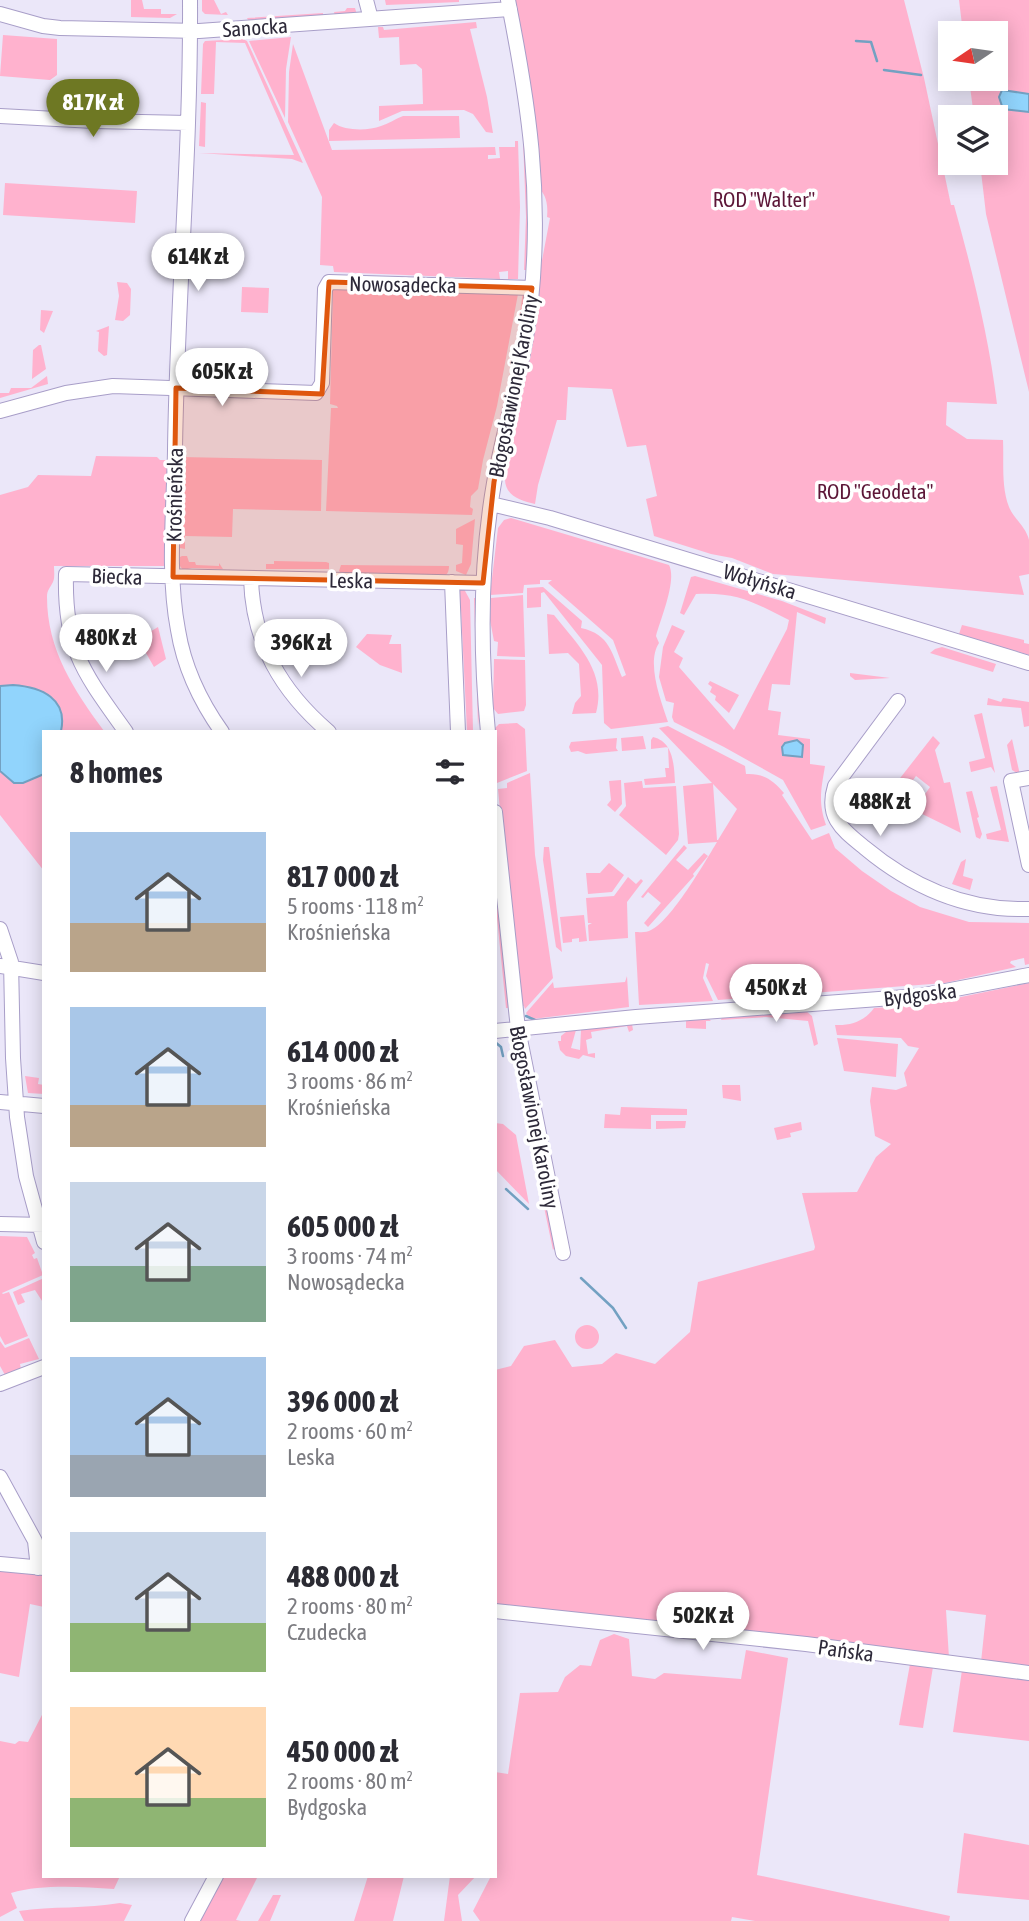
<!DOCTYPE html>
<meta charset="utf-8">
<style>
:root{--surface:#fff;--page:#f2f2f3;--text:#2b2b33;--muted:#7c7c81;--accent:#6e7823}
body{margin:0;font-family:"Asap Condensed",sans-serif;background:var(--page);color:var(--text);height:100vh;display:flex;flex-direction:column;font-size:26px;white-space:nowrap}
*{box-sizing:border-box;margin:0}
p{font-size:23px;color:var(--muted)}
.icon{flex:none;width:38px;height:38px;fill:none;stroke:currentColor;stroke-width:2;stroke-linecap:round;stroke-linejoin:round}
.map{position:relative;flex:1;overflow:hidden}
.sheet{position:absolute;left:42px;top:730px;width:455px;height:1148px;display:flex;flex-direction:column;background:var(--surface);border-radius:0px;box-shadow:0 4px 18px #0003}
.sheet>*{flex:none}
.needle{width:46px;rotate:257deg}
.controls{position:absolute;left:938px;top:21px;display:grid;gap:14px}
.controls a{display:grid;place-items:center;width:70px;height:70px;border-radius:0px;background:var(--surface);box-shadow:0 4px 18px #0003;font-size:35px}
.price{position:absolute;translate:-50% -60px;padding:0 16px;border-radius:24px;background:#fff;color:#222;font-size:23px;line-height:46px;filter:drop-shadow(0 2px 4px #0008)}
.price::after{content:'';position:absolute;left:50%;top:42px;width:21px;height:16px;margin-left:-10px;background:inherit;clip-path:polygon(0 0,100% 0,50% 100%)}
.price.current{background:var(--accent);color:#fff}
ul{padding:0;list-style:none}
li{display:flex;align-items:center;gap:21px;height:175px;padding:0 28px}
li span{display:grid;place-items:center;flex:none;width:196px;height:140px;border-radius:0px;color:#555}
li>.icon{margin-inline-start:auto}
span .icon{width:84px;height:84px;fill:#fffc;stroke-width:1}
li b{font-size:30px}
h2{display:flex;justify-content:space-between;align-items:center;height:84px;padding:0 28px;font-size:30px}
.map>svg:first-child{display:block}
.green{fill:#ffb2ce;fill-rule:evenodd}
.water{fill:#91d4fc;stroke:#73a1c2;stroke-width:2}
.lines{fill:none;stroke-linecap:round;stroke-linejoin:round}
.stream{stroke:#73a1c2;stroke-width:2.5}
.minor-casing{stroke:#a89ec8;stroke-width:16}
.minor{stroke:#fff;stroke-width:14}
.marked{fill:#df570e;fill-opacity:0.2;stroke:#df570e;stroke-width:5;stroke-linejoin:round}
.labels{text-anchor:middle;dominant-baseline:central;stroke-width:7;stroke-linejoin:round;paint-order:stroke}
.street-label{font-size:21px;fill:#2d2939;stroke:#fff}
.park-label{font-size:21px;fill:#5c1637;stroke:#fff}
</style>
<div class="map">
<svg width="1029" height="1921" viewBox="0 0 1029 1921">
<rect width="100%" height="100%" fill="#ebe7f9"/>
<!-- green -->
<path class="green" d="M131 0H142L144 9H161V14H177L170 18 131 17Z
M202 0H214L221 14 226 12 228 15 205 14 202 11Z
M385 0H459V2L386 5Z
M513 0H904L924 78 951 205H954C972 270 989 337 997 404L947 402 946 425 967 439 1003 440C1004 462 1001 486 1009 507 1014 519 1026 527 1029 540V574L1019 576 1024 595 773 574 732 558 711 554 654 536 646 499 657 496 646 445 627 447 612 389 568 387 566 420H557L538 485 535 504C521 501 505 496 505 479L501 478 550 218 547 217C548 207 547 197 540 189Z
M959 0H1029V392L986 214 980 163H996V117H974L969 79H996V33H963Z
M347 8H355L357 15 250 24 247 18 323 13V16L335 15 334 12 345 11Z
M476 22 477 28 470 29 487 97 493 133 486 132 473 114 464 110 402 111 379 121V106L423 104 422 69 416 64 400 65 399 37 379 38 378 27H383L384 30Z
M3 35 57 39V75L50 80 0 76Z
M291 37 286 69 285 118 249 41Z
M243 39 247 41 303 163 292 159 199 153 294 155 245 43 216 42 214 94H201L203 44 205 41Z
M293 44 332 150 495 147 496 155H488V159L500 158 499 147H515V141H518L520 207 518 279H508V271L499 272 500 279 334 272 333 266 320 265 322 197 288 122 289 72Z
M201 102 206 103 205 147 199 146Z
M403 116H459L460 138 329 141V130L334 123C345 131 368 131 381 126 388 124 395 119 403 116Z
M523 139 527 142 529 270H524L526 217Z
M5 183 137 191 135 223 3 215Z
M117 282 127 283 131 289 130 315 123 321 115 320 119 296Z
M242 287 269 288 268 313 241 312Z
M333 289 513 292 514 295 518 294 497 406 483 460 478 489 471 496 470 507 473 509 472 515 326 511 331 408H338L337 406 330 404Z
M523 291 525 293 524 319 503 416 500 417 515 351Z
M41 310 53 311 44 333 40 330Z
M109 326 107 355 104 356 98 351 99 332 96 331Z
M39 345H41L46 369 32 379 33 350Z
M47 376 48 384 0 398V393H9L11 388H31Z
M96 456 157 457 160 460H169L168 566H54C54 570 55 578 53 582 50 588 47 590 47 597 47 650 74 690 104 731L44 732V871L0 815V495L28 487 38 475 91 476Z
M181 457 322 460 321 511 233 509 232 537 185 536V549L180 548Z
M511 518 669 565C677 580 661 618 656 636L659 643C646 663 661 701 668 722L611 729 604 723 602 665 544 592 541 593V607L527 608V588L543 587 582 621 581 628C610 634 612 654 622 677L626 675 613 640 548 583 552 580H540V584L524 585 523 593 490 595 498 528 504 520Z
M475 519 471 564 466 575 456 571V565L462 563 463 545 456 544V529Z
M182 556H187L189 562H195L196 565 219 566V563L223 569 192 568 183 570 180 566V557Z
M274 561 326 562 329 563V569H266V564H274Z
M341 565 449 566C449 572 447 575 442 578L344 575 339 571Z
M695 576 782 601 826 618 825 624 797 612 790 685 772 684 768 710 781 712 778 735 810 739V764L825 766C821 790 818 802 826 825L811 830 783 780 724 747 674 722 672 717 674 703 666 701 659 677 663 647 672 625 685 631 674 652 683 658 679 667 734 730 787 629 789 620C753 602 738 592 696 594L684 615 680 613 691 577Z
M460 589H464L470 600 473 731H467L461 610 458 609 457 592Z
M523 595 525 657 497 656 498 642 494 641 490 620 491 598Z
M474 598H479L481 696 478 726Z
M547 614 554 615C578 645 607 672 596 713L572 714 575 703 581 696 579 664 568 653 549 654Z
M962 625 1024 640V643L1029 644V655L959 634Z
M158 627 166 659 154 667 138 639Z
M367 634 392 635 389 644H401L402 673 380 665 356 647Z
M942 647 996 664 993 672 930 653 935 649Z
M494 659 525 660 526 705 524 711 498 714 493 708Z
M850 673 890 678 855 680 850 676Z
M710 681 739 695 729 713 715 700 716 696 710 692 712 687 708 684Z
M988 698 1001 702 1003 698 1029 702V726L1024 727 1021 708 987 705Z
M982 713 995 773 991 767 971 772 969 762 985 758 974 715Z
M517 723 525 729 527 771 497 783 494 729 499 724Z
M668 726 745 766 746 774C764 773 774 781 784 793L782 795 812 840 829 833 835 848 862 871 891 891 920 907 969 922 1029 923V964L1025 965 1024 958 1011 961 1010 963 1016 967 945 983 718 1000 706 976 709 964 706 963 703 978 713 1001 639 1005 635 932C639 932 647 933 651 930 671 921 705 862 717 842L688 844 683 786 712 783 659 728ZM713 784 737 809 718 840H717Z
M643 736 646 749 622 751 621 738Z
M933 736 940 743 935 750 944 783 950 782 961 833 914 810 930 787 916 776 899 799 890 791Z
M653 737C674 742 674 766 675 783L645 785 644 779 666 777 665 768H669L668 747 651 749V740Z
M617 738 616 748 618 751 586 754 578 751 571 752 569 747 571 742Z
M1012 739 1020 775 1012 770 1007 745Z
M530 773 535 855 553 978 525 1009 524 1006 519 1007 498 789 507 788V783Z
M621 780 622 804 615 812 607 805 611 800 609 781Z
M642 781 643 788 676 786 679 834 678 840 666 855 619 815 626 806 624 783Z
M997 786 1009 842 987 839 986 834 1001 830 990 787Z
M972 791 979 817 977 818 982 834 980 839 976 837 966 792Z
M684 845 687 848 676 860 688 870 704 853 708 856 693 874 694 876 648 927 644 923 661 903 648 892 643 898 641 897Z
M544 847H549L562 952 556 947 543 860Z
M966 859 963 876 973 879 970 890 952 884 961 862Z
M609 863 624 875 612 892 588 894 586 873H600Z
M628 877 636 884 641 879 643 881 627 902 628 938 589 941 588 925 592 923H588L586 898 614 896Z
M495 898 499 905 510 1008H506Z
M584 915 587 941 579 942V938L572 939V942L563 943 560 917Z
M627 976 629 1007 533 1019 529 1018 526 1013 553 982 554 988 625 982Z
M1029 983V1668L981 1662 986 1615 946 1610 949 1658 495 1607V1370L511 1366 524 1346 555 1340 572 1367 602 1364 616 1353 655 1364 690 1332 698 1282 814 1250 815 1247 802 1193 857 1192 876 1157 891 1144 875 1136 870 1101 872 1087 896 1090 907 1086 904 1073 919 1048 908 1046 901 1038 837 1035 835 1025C850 1026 865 1021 874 1008L922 1005Z
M806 1011 812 1016 818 1044 814 1046 808 1021 766 1017 721 1020 722 1017Z
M708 1018 711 1021H706V1029L686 1028V1020Z
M632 1024 633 1030 629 1032 627 1026 591 1032 592 1038 586 1040 588 1054 595 1053V1058L583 1055 579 1059 566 1056 560 1050 558 1041H561V1036L566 1032 576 1030 571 1048 580 1050 581 1030Z
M837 1038 898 1044 896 1077 844 1071Z
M516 1052 556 1246 553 1250 512 1054Z
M25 1076 39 1078 38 1084 44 1085V1094L28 1093Z
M722 1085H740L741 1101 723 1098Z
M621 1107 687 1109V1115H651V1129L604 1128 605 1114 620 1115Z
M656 1121H686L685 1128 656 1129Z
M801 1122 802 1130 790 1133 791 1137 777 1140 774 1128Z
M495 1123 503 1124 516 1135 529 1204 495 1169Z
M0 1236 27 1237 35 1253 32 1255 34 1259 37 1258 43 1275 2 1293 3 1294 9 1292 28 1336 5 1345 0 1336Z
M44 1278V1304L35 1290 21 1294 25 1302 18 1305 13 1292Z
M575 1337a12 12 0 1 1 24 0a12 12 0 1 1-24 0Z
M29 1338 39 1359 20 1364 21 1369 5 1375 0 1366V1341L5 1348Z
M0 1570 44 1573V1607L30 1604 19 1677 0 1673Z
M614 1634 629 1639 632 1676 655 1679 664 1673 741 1679 746 1650 788 1658 757 1875 950 1916 949 1921H755L732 1917 731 1921H480L473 1911 491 1876H495V1772L508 1774 520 1693 558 1692 565 1677 580 1665 591 1666 600 1640Z
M910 1664 933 1667 923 1728 899 1725Z
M962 1670 1029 1678V1741L953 1732Z
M44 1711V1876H120L114 1889C81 1887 43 1884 11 1893L17 1908 0 1917V1741L15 1744 19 1741 28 1742Z
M964 1833 1029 1845V1900L957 1893Z
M222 1876H258L236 1920 241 1921H198Z
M368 1876H404L393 1921H354Z
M450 1876H476L458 1895 462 1921H444Z
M273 1895H281L270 1921H258Z
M120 1903 132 1905 124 1921H24L19 1911C52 1906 86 1909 120 1903Z"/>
<!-- water -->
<path class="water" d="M1002 90 1029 94V112L1003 109 999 97Z
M13 685C42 687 68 699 61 731L44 732V774L23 783H14L0 771V686Z
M797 740 803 745 802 757 783 755 782 747 785 743Z"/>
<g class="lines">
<!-- stream -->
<path class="stream" d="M856 41 871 42 877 61
M884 70 921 75
M526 1016 535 1020
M495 1042 501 1047 503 1056
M506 1189 528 1209
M581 1278 613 1308 626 1328"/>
<!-- minor casing -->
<g class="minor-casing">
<path id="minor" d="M190 0C191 150 177 300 175 450 174 510 167 572 178 630 184 667 200 701 222 732
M366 0 371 19
M0 14 43 26 60 28 199 31 510 9
M0 116 94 121 188 123
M0 411 66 393 113 386 316 393 322 383 325 289 329 282 532 288
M491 504 550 518 1029 663
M251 579C253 643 281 691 329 732
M452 582 458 732
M898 701 835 786C825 818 843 830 865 848 912 887 967 911 1029 909
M126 732C84 673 64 650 66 574L483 583
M488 732C480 649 480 564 494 483 505 421 525 363 531 301 542 193 529 105 508 0
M1029 778 1011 781 1029 865
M495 812 518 1029 563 1253
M0 929 11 962 13 1058 17 1117 26 1176 44 1242
M0 966 44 973
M495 1031 636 1017 919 996 1029 975
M0 1102 44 1106
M0 1224 44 1225
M0 1384 44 1367
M0 1477 35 1541 38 1568
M0 1564 44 1568
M495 1611 806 1644 1029 1673
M192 1921 216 1876"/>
</g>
<!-- minor -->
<use href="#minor" class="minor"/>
</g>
<!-- marked area -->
<path class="marked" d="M329 282 532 288 494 482 483 583 173 577 176 388 322 394Z"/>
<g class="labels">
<!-- street labels -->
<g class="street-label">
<text transform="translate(255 27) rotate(-4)">Sanocka</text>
<text transform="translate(403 284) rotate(1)">Nowosądecka</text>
<text transform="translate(513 386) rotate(-79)">Błogosławionej Karoliny</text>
<text transform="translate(174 495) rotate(-89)">Krośnieńska</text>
<text transform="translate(117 576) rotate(2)">Biecka</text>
<text transform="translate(351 580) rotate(1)">Leska</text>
<text transform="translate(760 581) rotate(17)">Wołyńska</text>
<text transform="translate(920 994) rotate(-7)">Bydgoska</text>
<text transform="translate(535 1117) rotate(79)">Błogosławionej Karoliny</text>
<text transform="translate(846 1650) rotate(8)">Pańska</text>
</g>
<!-- park labels -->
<g class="park-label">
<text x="764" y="199">ROD "Walter"</text>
<text x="875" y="491">ROD "Geodeta"</text>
</g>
</g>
</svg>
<div class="controls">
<a><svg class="needle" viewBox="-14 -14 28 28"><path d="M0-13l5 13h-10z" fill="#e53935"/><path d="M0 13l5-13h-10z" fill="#7c7c81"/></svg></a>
<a><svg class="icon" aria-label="layers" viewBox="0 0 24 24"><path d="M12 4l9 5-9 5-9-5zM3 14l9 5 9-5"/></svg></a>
</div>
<b class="price current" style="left:93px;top:139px">817K zł</b>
<b class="price" style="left:198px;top:293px">614K zł</b>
<b class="price" style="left:222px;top:408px">605K zł</b>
<b class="price" style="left:106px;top:674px">480K zł</b>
<b class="price" style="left:301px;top:679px">396K zł</b>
<b class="price" style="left:880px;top:838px">488K zł</b>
<b class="price" style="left:776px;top:1024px">450K zł</b>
<b class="price" style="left:703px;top:1652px">502K zł</b>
<section class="sheet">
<h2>8 homes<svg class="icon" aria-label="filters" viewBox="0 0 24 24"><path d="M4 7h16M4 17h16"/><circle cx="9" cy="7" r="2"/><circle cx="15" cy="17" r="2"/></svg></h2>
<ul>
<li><span style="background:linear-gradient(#a9c7e8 65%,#b9a48a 0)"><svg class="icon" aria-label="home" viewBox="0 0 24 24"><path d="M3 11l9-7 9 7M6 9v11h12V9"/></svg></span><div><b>817 000 zł</b><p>5 rooms · 118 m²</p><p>Krośnieńska</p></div></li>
<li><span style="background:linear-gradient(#a9c7e8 70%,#b9a48a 0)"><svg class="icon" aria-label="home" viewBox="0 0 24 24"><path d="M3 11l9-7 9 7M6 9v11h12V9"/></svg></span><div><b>614 000 zł</b><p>3 rooms · 86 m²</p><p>Krośnieńska</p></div></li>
<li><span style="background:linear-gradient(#c9d6e8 60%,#7fa58c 0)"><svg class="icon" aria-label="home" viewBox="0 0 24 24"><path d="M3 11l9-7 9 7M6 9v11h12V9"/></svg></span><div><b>605 000 zł</b><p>3 rooms · 74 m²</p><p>Nowosądecka</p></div></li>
<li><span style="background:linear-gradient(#a9c7e8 70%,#9aa5b1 0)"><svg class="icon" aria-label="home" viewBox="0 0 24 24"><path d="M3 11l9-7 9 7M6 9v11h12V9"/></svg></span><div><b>396 000 zł</b><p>2 rooms · 60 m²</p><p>Leska</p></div></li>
<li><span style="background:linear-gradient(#c9d6e8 65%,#8fb573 0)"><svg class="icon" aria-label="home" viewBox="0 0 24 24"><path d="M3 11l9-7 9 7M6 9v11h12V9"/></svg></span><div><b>488 000 zł</b><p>2 rooms · 80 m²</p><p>Czudecka</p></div></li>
<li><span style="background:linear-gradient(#ffd9b3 65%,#8fb573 0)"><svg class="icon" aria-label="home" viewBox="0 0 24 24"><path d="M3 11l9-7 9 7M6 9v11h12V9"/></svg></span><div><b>450 000 zł</b><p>2 rooms · 80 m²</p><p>Bydgoska</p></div></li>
</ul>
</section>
</div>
